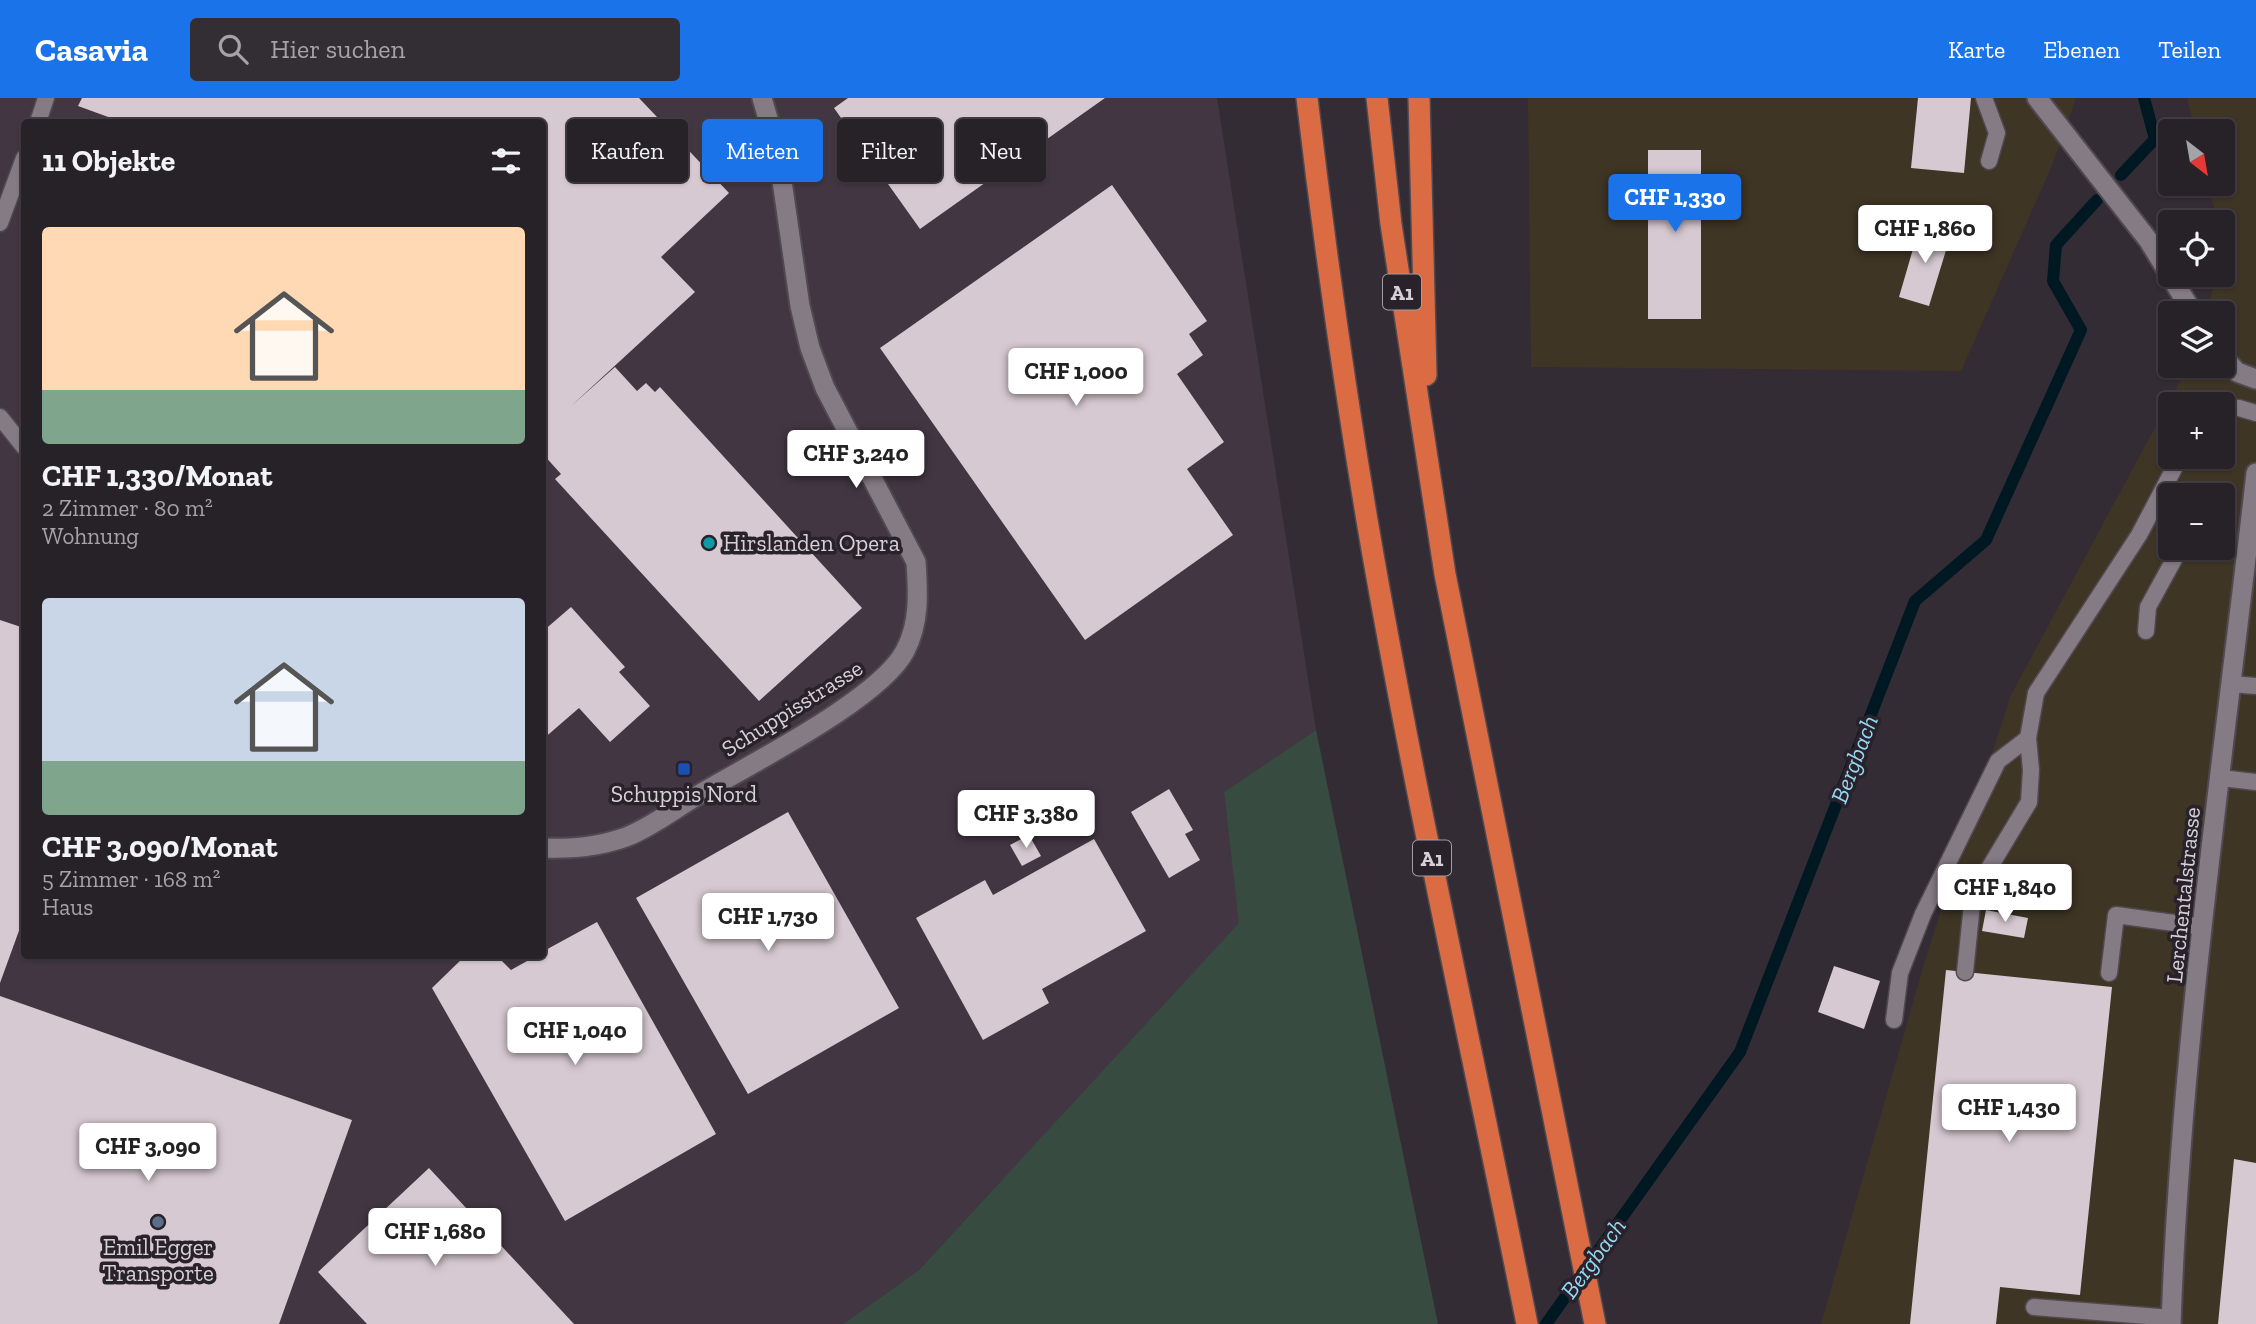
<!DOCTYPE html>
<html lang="de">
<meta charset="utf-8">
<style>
:root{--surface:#272128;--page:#332e34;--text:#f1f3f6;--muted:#a4a3a8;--line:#433e45;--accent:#1a73e8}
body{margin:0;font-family:"Zilla Slab",serif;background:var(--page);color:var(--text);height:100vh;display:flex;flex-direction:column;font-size:26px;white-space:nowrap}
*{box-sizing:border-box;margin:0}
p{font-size:23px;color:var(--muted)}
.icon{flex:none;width:38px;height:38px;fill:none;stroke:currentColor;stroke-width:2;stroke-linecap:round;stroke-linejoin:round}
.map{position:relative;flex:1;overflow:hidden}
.panel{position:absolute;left:21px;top:21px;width:525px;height:840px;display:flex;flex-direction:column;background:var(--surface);border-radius:7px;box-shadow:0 2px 5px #0004,0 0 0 2px var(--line)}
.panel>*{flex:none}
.guide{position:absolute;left:567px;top:21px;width:665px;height:63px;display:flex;gap:14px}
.needle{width:46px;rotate:149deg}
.fabs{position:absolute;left:2158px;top:21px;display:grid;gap:14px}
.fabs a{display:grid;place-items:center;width:77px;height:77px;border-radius:7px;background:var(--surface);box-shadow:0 2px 5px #0004,0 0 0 2px var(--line);font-size:35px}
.price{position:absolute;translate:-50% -60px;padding:0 16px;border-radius:7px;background:#fff;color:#222;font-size:23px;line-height:46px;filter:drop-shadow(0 2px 4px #0008)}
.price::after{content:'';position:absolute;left:50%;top:42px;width:21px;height:16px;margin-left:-10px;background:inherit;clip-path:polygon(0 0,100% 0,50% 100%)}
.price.on{background:var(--accent);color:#fff}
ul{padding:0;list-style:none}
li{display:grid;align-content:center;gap:14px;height:371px;padding:0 21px}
li span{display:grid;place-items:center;height:217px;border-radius:7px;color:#555}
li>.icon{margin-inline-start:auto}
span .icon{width:126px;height:126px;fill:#fffc;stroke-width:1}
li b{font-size:30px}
h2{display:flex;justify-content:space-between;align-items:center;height:84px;padding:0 21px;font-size:30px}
.pill{padding:0 24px;border-radius:7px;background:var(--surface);box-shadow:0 2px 5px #0004,0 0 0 2px var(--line);font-size:24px;line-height:63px}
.pill.on{background:var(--accent);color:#fff}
header{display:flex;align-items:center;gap:42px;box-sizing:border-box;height:98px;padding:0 35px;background:var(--accent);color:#fff}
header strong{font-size:33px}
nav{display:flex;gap:38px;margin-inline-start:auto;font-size:24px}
.search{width:490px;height:63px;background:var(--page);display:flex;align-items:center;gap:18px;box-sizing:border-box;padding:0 24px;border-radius:7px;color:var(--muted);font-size:26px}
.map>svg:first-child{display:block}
.commercial{fill:#3f3525;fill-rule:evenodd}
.built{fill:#423643;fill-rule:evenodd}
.green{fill:#384b41}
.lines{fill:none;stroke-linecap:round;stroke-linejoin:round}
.stream{stroke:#001822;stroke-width:12}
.building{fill:#d7c9d1}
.service-casing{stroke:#504950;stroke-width:19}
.minor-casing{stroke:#504950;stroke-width:23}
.motorway-casing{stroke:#504950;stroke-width:24}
.service{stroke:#857b85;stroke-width:16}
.minor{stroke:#857b85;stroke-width:19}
.motorway{stroke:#da6b43;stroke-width:21}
.culture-dot{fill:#0f9aa8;stroke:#2a222b;stroke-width:2.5}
.transit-dot{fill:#1a4fb4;stroke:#2a222b;stroke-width:2.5}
.service-dot{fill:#5c6f8a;stroke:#2a222b;stroke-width:2.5}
.labels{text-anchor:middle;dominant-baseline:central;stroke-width:7;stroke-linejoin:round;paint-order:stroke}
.shield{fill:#2a222b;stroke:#a29ca3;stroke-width:2}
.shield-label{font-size:21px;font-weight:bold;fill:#d6d1d7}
.poi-label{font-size:23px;fill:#d6d1d7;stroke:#2a222b}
.street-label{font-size:23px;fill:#d6d1d7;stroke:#2a222b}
.water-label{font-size:24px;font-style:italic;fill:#93d9f4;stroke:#2a222b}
</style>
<header>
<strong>Casavia</strong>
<div class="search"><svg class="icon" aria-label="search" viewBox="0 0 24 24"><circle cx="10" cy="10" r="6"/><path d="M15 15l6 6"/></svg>Hier suchen</div>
<nav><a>Karte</a><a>Ebenen</a><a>Teilen</a></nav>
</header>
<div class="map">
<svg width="2256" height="1226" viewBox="0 0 2256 1226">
<rect width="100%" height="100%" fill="#342c35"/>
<!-- commercial -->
<path class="commercial" d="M1528 0H2076L2053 65 1961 273 1531 269Z
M2187 0H2256V1226H1821L1926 859 2011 597 2188 268H2222V215H2206L2217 177H2222V124H2218L2208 86H2222V33H2195ZM2170 306H2222V359H2170ZM2170 397H2222V450H2170Z"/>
<!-- built -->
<path class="built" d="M0 0H1217L1316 632 1224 694 1240 825 919 1172 843 1226H0ZM24 24H542V858H24Z"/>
<!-- green -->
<path class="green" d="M1316 632 1438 1226H843L919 1172 1239 825 1224 694Z"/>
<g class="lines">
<!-- stream -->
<path class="stream" d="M2121 77 2155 41 2144 0
M1546 1226 1740 954 1915 503 1986 442 2081 232 2053 183 2056 147 2097 102"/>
</g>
<!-- building -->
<path class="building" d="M82 0H639L729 95 661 159 695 194 570 309 615 269 637 293 646 285 655 294 660 289 862 510 759 603 555 381 561 376 542 355V24H122L78 8Z
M848 0H1105L920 131 834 10Z
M1918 0H1971L1964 75 1911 70Z
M1648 52H1701V221H1648Z
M1112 87 1207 223 1189 236 1203 257 1177 276 1224 344 1187 371 1233 437 1085 542 880 250Z
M1920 127 1951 136 1929 208 1899 199Z
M571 509 625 569 619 574 650 608 610 644 579 610 542 642V534Z
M0 522 24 530V819L0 885Z
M1169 691 1193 732 1185 736 1200 762 1169 780 1131 714Z
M788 714 899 910 748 996 636 800Z
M1029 737 1041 758 1022 768 1010 747Z
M1094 741 1146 833 1042 891 1049 905 983 942 916 820 985 782 993 797Z
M1986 812 2028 820 2024 840 1982 833Z
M597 824 716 1036 565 1123 432 890 465 858H497L511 872 536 858H542V854Z
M1834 868 1880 883 1864 931 1818 914Z
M1946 872 2112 889 2080 1197 2000 1189 1996 1226H1910Z
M0 898 352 1022 279 1226H0Z
M2234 1061 2256 1065V1226H2218Z
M429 1070 574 1226H367L318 1174Z"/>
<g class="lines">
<!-- service casing -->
<g class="service-casing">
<path id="service" d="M1984 0 1997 35 1989 63
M38 24 46 0
M0 125 24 60
M2222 309 2239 310 2256 315
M0 319 24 349
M2146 533 2148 509 2177 456 2178 450
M2231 586 2256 588
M2221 680 2256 684
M1965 874 1973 797 2029 704 2031 672 2028 640
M2109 875 2116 817 2203 829
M1894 922 1900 875 1923 816 1998 663 2028 640 2036 595 2139 437 2180 359
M2034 1209 2172 1220"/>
</g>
<!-- minor casing -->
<g class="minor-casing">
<path id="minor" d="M2037 0 2149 143 2193 215
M2222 258 2237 274 2256 281
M542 750C573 751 598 749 626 739 652 729 677 709 700 696 750 666 880 601 905 553 920 525 918 494 916 464L825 290 810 250 800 208 778 55 762 0
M2171 1226C2181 941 2224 658 2256 375"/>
</g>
<!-- motorway casing -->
<g class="motorway-casing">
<path id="motorway" d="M1307 0C1324 143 1344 286 1368 428 1414 695 1474 960 1527 1226
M1377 0 1391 126 1445 476 1595 1226
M1419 0 1426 277"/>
</g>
<!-- service -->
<use href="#service" class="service"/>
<!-- minor -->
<use href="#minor" class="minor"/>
<!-- motorway -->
<use href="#motorway" class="motorway"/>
</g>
<!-- markers -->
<circle class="culture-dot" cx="709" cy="445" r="7"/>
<rect class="transit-dot" x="677" y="664" width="14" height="14" rx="3.5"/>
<circle class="service-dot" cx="158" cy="1124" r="7"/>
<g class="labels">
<!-- shield labels -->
<g class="shield">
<rect x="1383" y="176.5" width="38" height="35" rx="5"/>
<rect x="1413" y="742.5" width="38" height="35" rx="5"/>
</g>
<g class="shield-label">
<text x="1402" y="194">A1</text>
<text x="1432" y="760">A1</text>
</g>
<!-- poi labels -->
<g class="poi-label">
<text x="723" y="445" text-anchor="start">Hirslanden Opera</text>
<text x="684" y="696">Schuppis Nord</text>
<text x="158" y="1149">Emil Egger<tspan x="158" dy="26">Transporte</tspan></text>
</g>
<!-- street labels -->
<g class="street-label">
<text transform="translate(792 610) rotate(-32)">Schuppisstrasse</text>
<text transform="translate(2183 797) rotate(-84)">Lerchentalstrasse</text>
</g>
<!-- water labels -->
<g class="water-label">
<text transform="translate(1854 661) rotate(-69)">Bergbach</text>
<text transform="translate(1593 1160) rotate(-54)">Bergbach</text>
</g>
</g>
</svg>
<div class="fabs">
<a><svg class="needle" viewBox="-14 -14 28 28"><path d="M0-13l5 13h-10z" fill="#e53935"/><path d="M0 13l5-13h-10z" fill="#a4a3a8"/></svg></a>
<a><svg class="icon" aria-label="locate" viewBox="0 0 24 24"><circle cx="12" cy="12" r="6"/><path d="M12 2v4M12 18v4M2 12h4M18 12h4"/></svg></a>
<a><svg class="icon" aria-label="layers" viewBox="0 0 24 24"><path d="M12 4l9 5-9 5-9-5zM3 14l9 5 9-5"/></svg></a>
<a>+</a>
<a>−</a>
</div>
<b class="price on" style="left:1675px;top:136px">CHF 1,330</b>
<b class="price" style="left:1925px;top:167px">CHF 1,860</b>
<b class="price" style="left:1076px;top:310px">CHF 1,000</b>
<b class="price" style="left:856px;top:392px">CHF 3,240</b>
<b class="price" style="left:1026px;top:752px">CHF 3,380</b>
<b class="price" style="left:2005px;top:826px">CHF 1,840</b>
<b class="price" style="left:768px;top:855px">CHF 1,730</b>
<b class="price" style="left:575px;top:969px">CHF 1,040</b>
<b class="price" style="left:2009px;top:1046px">CHF 1,430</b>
<b class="price" style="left:148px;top:1085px">CHF 3,090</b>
<b class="price" style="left:435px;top:1170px">CHF 1,680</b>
<div class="guide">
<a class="pill">Kaufen</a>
<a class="pill on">Mieten</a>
<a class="pill">Filter</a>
<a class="pill">Neu</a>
</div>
<section class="panel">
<h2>11 Objekte<svg class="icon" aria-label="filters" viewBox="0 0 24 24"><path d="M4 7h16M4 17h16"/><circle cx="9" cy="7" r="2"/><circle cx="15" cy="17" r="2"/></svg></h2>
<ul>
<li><span style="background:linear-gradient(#ffd9b3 75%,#7fa58c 0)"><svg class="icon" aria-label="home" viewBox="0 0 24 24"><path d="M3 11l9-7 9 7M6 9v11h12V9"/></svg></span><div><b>CHF 1,330/Monat</b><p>2 Zimmer · 80 m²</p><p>Wohnung</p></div></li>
<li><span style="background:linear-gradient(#c9d6e8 75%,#7fa58c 0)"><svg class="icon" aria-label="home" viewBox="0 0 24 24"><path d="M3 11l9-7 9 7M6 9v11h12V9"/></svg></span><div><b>CHF 3,090/Monat</b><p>5 Zimmer · 168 m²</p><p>Haus</p></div></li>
</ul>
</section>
</div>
